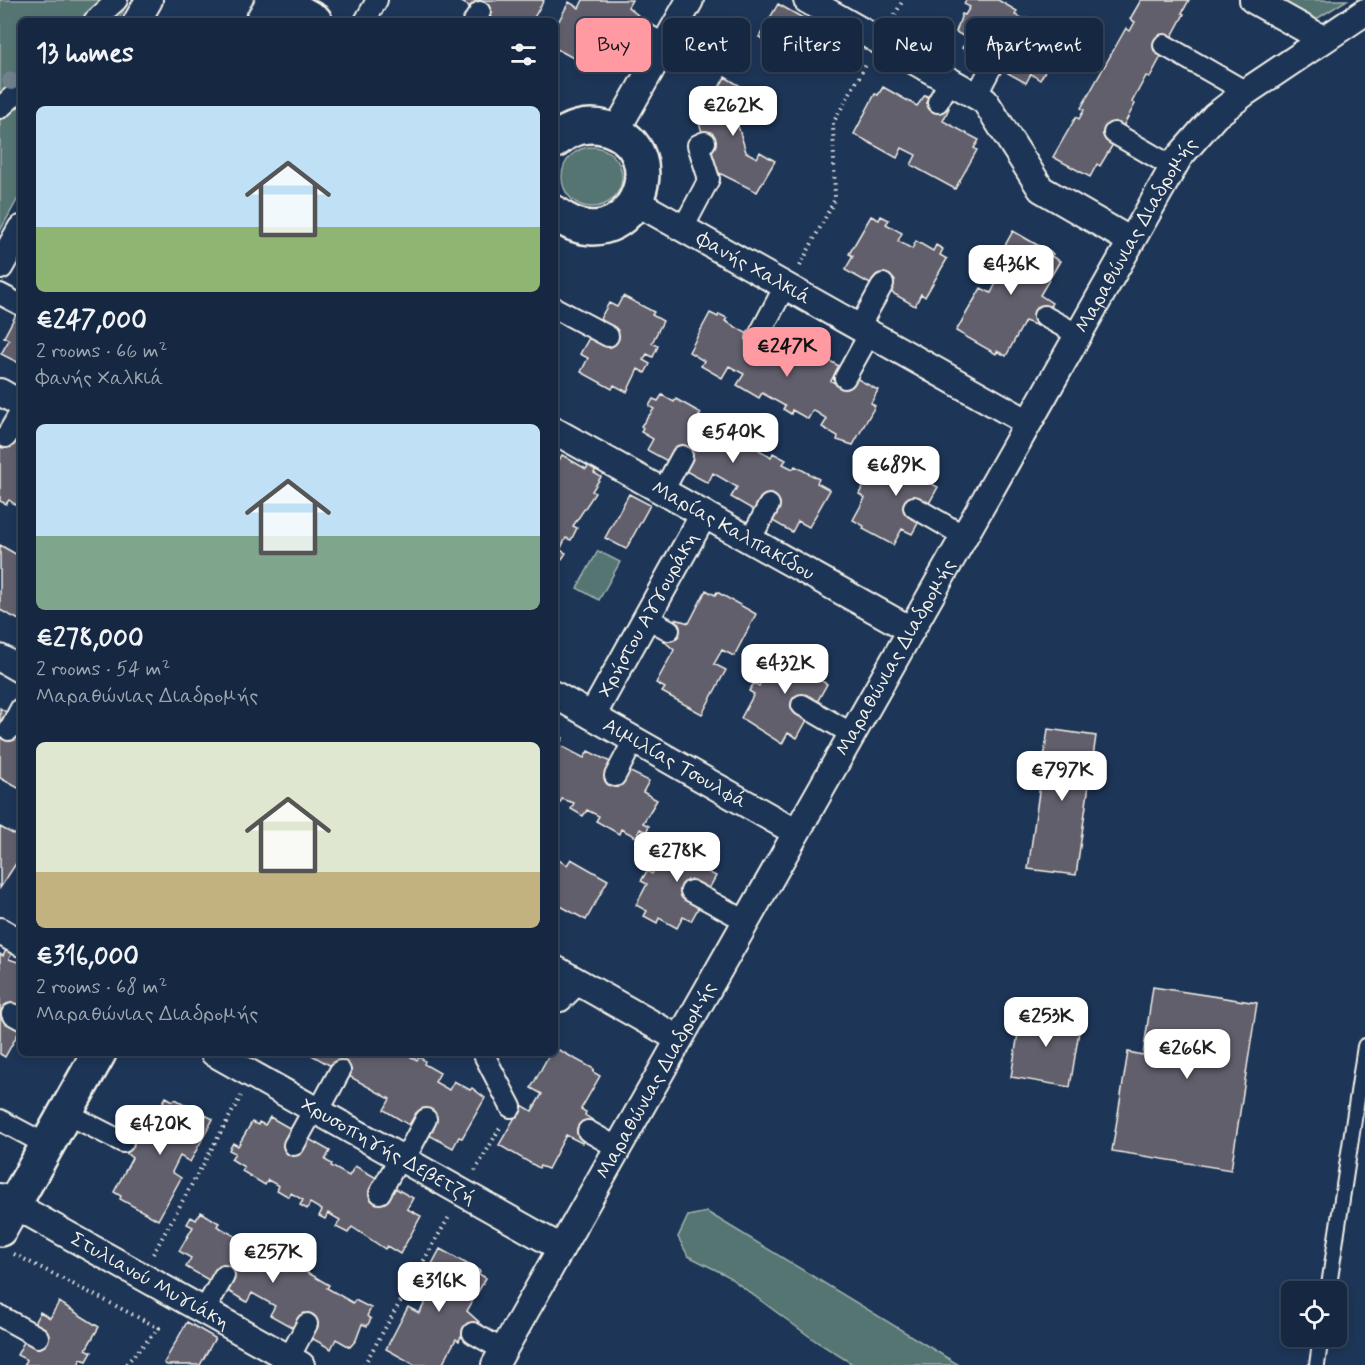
<!DOCTYPE html>
<meta charset="utf-8">
<style>
:root{--surface:#162841;--page:#1f3048;--text:#f1f3f6;--muted:#9ea6b1;--line:#35445a;--accent:#ff9aa2}
body{margin:0;font-family:Mynerve,sans-serif;background:var(--page);color:var(--text);height:100vh;display:flex;flex-direction:column;font-size:22px;white-space:nowrap}
*{box-sizing:border-box;margin:0}
p{font-size:20px;color:var(--muted)}
.icon{flex:none;width:33px;height:33px;fill:none;stroke:currentColor;stroke-width:2;stroke-linecap:round;stroke-linejoin:round}
.map{position:relative;flex:1;overflow:hidden}
.drawer{position:absolute;left:18px;top:18px;width:540px;height:1038px;display:flex;flex-direction:column;background:var(--surface);border-radius:9px;box-shadow:0 3px 9px #0003,0 0 0 2px var(--line)}
.drawer>*{flex:none}
.top-card{position:absolute;left:576px;top:18px;width:570px;height:54px;display:flex;gap:12px}
.buttons{position:absolute;left:1281px;top:1281px;display:grid;gap:12px}
.buttons a{display:grid;place-items:center;width:66px;height:66px;border-radius:9px;background:var(--surface);box-shadow:0 3px 9px #0003,0 0 0 2px var(--line);font-size:30px}
.price{position:absolute;translate:-50% -51px;padding:0 14px;border-radius:12px;background:#fff;color:#222;font-size:20px;line-height:39px;filter:drop-shadow(0 2px 3px #0008)}
.price::after{content:'';position:absolute;left:50%;top:36px;width:18px;height:14px;margin-left:-9px;background:inherit;clip-path:polygon(0 0,100% 0,50% 100%)}
.price.on{background:var(--accent);color:#111}
ul{padding:0;list-style:none}
li{display:grid;align-content:center;gap:12px;height:318px;padding:0 18px}
li span{display:grid;place-items:center;height:186px;border-radius:9px;color:#555}
li>.icon{margin-inline-start:auto}
span .icon{width:108px;height:108px;fill:#fffc;stroke-width:1}
li b{font-size:26px}
h2{display:flex;justify-content:space-between;align-items:center;height:72px;padding:0 18px;font-size:26px}
.pill{padding:0 21px;border-radius:9px;background:var(--surface);box-shadow:0 3px 9px #0003,0 0 0 2px var(--line);font-size:21px;line-height:54px}
.pill.on{background:var(--accent);color:#111}
.map>svg:first-child{display:block}
.green{fill:#547473;stroke:#a4b2ae;stroke-width:1.5}
.building{fill:#625f6d;stroke:#f4f1e8;stroke-width:1.5}
.lines{fill:none;stroke-linecap:round;stroke-linejoin:round}
.service-casing{stroke:#f4f1e8;stroke-width:18}
.pedestrian-casing{stroke:#f4f1e8;stroke-width:24}
.minor-casing{stroke:#f4f1e8;stroke-width:30}
.tertiary-casing{stroke:#f4f1e8;stroke-width:38}
.path{stroke:#f4f1e8;stroke-width:4;stroke-dasharray:1.5 4.5;stroke-linecap:butt}
.service{stroke:#1d3557;stroke-width:14}
.pedestrian{stroke:#1d3557;stroke-width:20}
.minor{stroke:#1d3557;stroke-width:26}
.tertiary{stroke:#1d3557;stroke-width:33}
.tree{fill:#70818d}
.labels{text-anchor:middle;dominant-baseline:central;stroke-width:5;stroke-linejoin:round;paint-order:stroke}
.street-label{font-size:20px;fill:#f4f1e8;stroke:#1d3557}
</style>
<div class="map">
<svg width="1365" height="1365" viewBox="0 0 1365 1365">
<rect width="100%" height="100%" fill="#1d3557"/>
<filter id="ink" filterUnits="userSpaceOnUse"><feTurbulence type="fractalNoise" baseFrequency=".0167" numOctaves="2"/><feDisplacementMap in="SourceGraphic" scale="12" xChannelSelector="R" yChannelSelector="G"/><feConvolveMatrix kernelMatrix="1 2 1 2 8 2 1 2 1" color-interpolation-filters="sRGB"/></filter>
<g filter="url(#ink)">
<!-- green -->
<path class="green" d="M0 0H129L118 21H21V193L0 231Z
M1279 0H1347L1310 23Z
M562 177a30 30 0 1 1 60 0a30 30 0 1 1-60 0Z
M598 551 620 562 599 600 577 588Z
M707 1212 959 1365H854L817 1342 726 1275 688 1256 678 1237 688 1216Z"/>
<!-- building -->
<path class="building" d="M458 0H544L532 21H496Z
M583 0H632L628 7 640 17 629 38 614 32 597 67 588 62 586 65 555 48V28L569 2 579 8Z
M966 0H998L1017 11 1015 15 1026 20 1027 18 1050 34 1052 30 1058 33 1056 37 1062 41 1040 80 1031 74 1026 83 962 48 968 39 956 32 962 14 965 15 970 7 964 4Z
M1141 0H1189L1182 13 1184 14 1150 77 1146 76 1132 102 1135 104 1115 141 1100 166 1097 164 1090 177 1053 157 1076 117 1079 119 1084 110 1081 108 1126 28 1130 31 1135 22 1130 19Z
M778 4 828 32 810 65 759 37Z
M725 77 761 98 753 114 743 108 736 119 746 152 757 158 760 152 775 161 757 192 713 170 699 122Z
M883 87 917 106 925 95 949 108 943 121 979 140 974 148 977 150 955 189 911 165 916 155 902 148 897 158 854 134 875 94 878 95Z
M871 216 879 220 881 216 889 220 886 224 902 233 898 241 912 249 916 241 933 251 936 245 943 249 940 255 947 259 925 297 921 294 915 306 889 291 895 280 890 277 885 286 872 285 845 270 853 256 849 254Z
M1013 231 1053 254 1051 256 1060 261 1040 295 1052 303 1038 326 1025 321 1006 356 997 351 996 354 956 331 981 288 991 293 998 279 989 274Z
M623 296 654 312 652 315 663 321 652 343 658 346 653 357 647 354 643 360 650 364 645 373 638 369 627 392 614 385 612 389 581 372 588 358 580 354 609 303 617 307Z
M19 309 21 310V364L1 354 9 340 4 337Z
M710 313 718 317 719 314 727 318 725 321 802 365 810 350 839 366 831 381 835 383 840 375 852 376 878 390 871 403 875 406 853 445 837 440 838 436 822 427 827 419 813 410 808 419 792 410 791 414 783 409 785 406 762 393 759 398 737 385 744 374 729 366 722 378 701 366 704 361 689 352Z
M662 395 674 402 676 399 701 413 699 416 709 422 712 418 724 425 722 429 733 436 737 431 743 434 740 440 752 446 755 441 761 444 759 450 771 457 773 453 786 460 783 464 793 469 795 466 819 479 817 483 830 490 809 527 798 521 792 532 731 497 737 487 713 473 708 483 647 450 653 439 641 432 643 428 641 426 654 409 649 406 653 399 658 401Z
M14 437 21 441V496L16 505 9 500 6 504 0 501V438Z
M891 450 904 457 906 452 935 470 928 482 938 487 912 534 902 529 893 545 863 529 864 526 853 520 865 498 859 494 864 484 870 487 874 481 868 477 873 468 879 472Z
M562 455 586 469 589 465 596 469 594 473 601 477 592 491 595 493 573 526 577 528 571 540 566 538 560 550 566 553 562 559 556 556 555 558V467Z
M629 494 650 505 626 549 605 538Z
M0 545 21 557V621L0 610Z
M706 590 715 595 717 592 756 614 734 656 722 650 714 664 726 670 702 714 662 692 665 688 656 683 674 650 663 640 675 619 689 623Z
M780 646 793 653 795 649 823 668 818 679 827 684 797 738 788 733 782 744 741 718 754 694 749 691 754 683 759 686 763 677 757 674 762 665 768 669 775 656 771 654 774 649 778 651Z
M0 708 21 722 20 789 0 778Z
M1048 729 1096 736 1076 875 1028 869Z
M555 733 563 738 559 745 584 758 588 751 649 781 643 792 657 800 643 823 649 826 646 832 640 829 636 837 621 829 619 834 596 821 599 816 587 810 583 816 571 809 574 803 562 799 560 803 555 799Z
M0 827 15 835 17 831 21 834V856L0 888Z
M674 836 687 843 689 840 717 855 708 872 716 876 691 921 683 917 677 928 659 918 657 923 644 916 647 911 636 905 647 884 641 881 647 871 652 874 656 866 651 863 656 854 662 857Z
M555 858 567 865 571 859 608 880 586 920 555 903Z
M6 950 12 953 9 959 21 963V1028L5 1057 0 1054V954L3 956Z
M1153 987 1257 1003 1231 1170 1112 1151 1128 1052 1143 1055Z
M1022 1009 1081 1019 1070 1087 1011 1077Z
M555 1048 594 1069 593 1072 600 1076 581 1109 586 1112 585 1115 594 1121 582 1143 566 1135 548 1169 540 1166 539 1168 499 1145 522 1105 532 1111 542 1094 531 1088 550 1053H555Z
M308 1053H404L417 1060 419 1057 425 1061 424 1064 440 1073 435 1082 449 1090 454 1081 470 1090 472 1088 485 1098 462 1138 459 1137 453 1148 425 1133 431 1122 416 1113 409 1125 384 1110 390 1099Z
M166 1097 173 1101 175 1099 213 1119 190 1162 180 1156 172 1172 181 1178 158 1220 120 1199 121 1196 114 1192 132 1158 120 1148 132 1126 147 1130Z
M270 1117 330 1151 325 1160 332 1164 331 1166 349 1176 355 1166 413 1198 407 1209 421 1216 400 1254 387 1246 385 1249 352 1227 348 1233 336 1227 340 1220 328 1213 325 1219 319 1216 322 1210 310 1203 307 1209 300 1205 303 1200 291 1193 289 1197 277 1190 279 1186 268 1180 265 1185 242 1171 244 1167 231 1159 235 1153 229 1150 233 1143 238 1146 252 1122 258 1125 259 1122 265 1125Z
M201 1212 219 1223 217 1226 283 1263 285 1260 291 1264 294 1259 300 1263 298 1267 329 1285 327 1288 353 1303 355 1300 371 1308 367 1316 371 1319 367 1326 362 1324 356 1340 350 1347 336 1339 331 1349 270 1315 275 1306 252 1293 247 1302 186 1267 191 1258 179 1251 193 1227 187 1224 191 1217 196 1220Z
M440 1249 480 1271 479 1274 486 1278 467 1311 479 1322 468 1340 461 1336 459 1341 456 1339 442 1365H415L386 1349 408 1307 419 1313 427 1300 416 1294Z
M59 1302 99 1327 86 1349 92 1352 87 1361 81 1359 78 1365H24L27 1360 17 1355 32 1327 40 1312 50 1318Z
M187 1322 215 1338 200 1365H167L164 1363Z"/>
<g class="lines">
<!-- service casing -->
<g class="service-casing">
<path id="service" d="M1328 1292 1365 1046
M1317 1365 1321 1336"/>
</g>
<!-- pedestrian casing -->
<g class="pedestrian-casing">
<path id="pedestrian" d="M94 21 117 0
M255 21 267 0
M365 21 377 0
M474 21 480 12
M635 28 665 45
M1164 45 1246 92
M976 96 997 56
M938 102 950 81
M0 108 21 89
M1114 133 1173 167
M683 228 709 179 698 145 705 142
M0 294 21 305
M555 308 608 336
M1044 316 1077 334
M859 327 883 284
M757 339 785 286
M845 378 870 333
M6 437 21 411
M663 491 682 456
M914 507 964 536
M750 540 769 505
M647 618 669 630
M802 705 852 734
M9 730 21 708
M615 776 634 740
M691 891 746 921
M555 1002 561 1001 579 983
M12 1014 21 1019
M483 1053 511 1107
M318 1112 340 1071
M66 1113 123 1142
M0 1120 47 1145
M588 1131 618 1148
M294 1145 314 1109
M404 1160 426 1119
M380 1193 400 1157
M204 1311 224 1276
M0 1316 38 1337
M473 1333 503 1350
M289 1358 307 1324"/>
</g>
<!-- minor casing -->
<g class="minor-casing">
<g id="minor">
<path d="M807 0 985 101 1041 189 1131 241"/>
<path d="M1253 0 1323 39"/>
<path d="M137 21 149 0"/>
<path d="M616 131 690 0"/>
<path id="s1" d="M636 202 1027 422"/>
<path d="M0 266 21 229"/>
<path d="M0 392 21 404"/>
<path id="s2" d="M555 431 911 630"/>
<path d="M0 658 21 670"/>
<path id="s3" d="M555 695 796 832"/>
<path id="s4" d="M592 716 704 514"/>
<path d="M0 931 21 943"/>
<path d="M555 969 679 1039"/>
<path id="s5" d="M214 1053 561 1248"/>
<path id="s6" d="M0 1197 301 1365"/>
<path id="s7" d="M495 1365 1179 157 1215 116 1246 92 1365 12"/>
</g>
</g>
<!-- tertiary casing -->
<g class="tertiary-casing">
<path id="tertiary" d="M278 0 315 21
M555 141C569 128 587 123 606 128 680 150 628 269 555 213
M0 1229 99 1053"/>
</g>
<!-- path -->
<path class="path" d="M892 20 903 0
M800 266 835 199 833 123 867 63
M475 1171 501 1126
M14 1254 159 1328 125 1365
M153 1254 241 1096
M364 1365 450 1215"/>
<!-- service -->
<use href="#service" class="service"/>
<!-- pedestrian -->
<use href="#pedestrian" class="pedestrian"/>
<!-- minor -->
<use href="#minor" class="minor"/>
<!-- tertiary -->
<use href="#tertiary" class="tertiary"/>
</g>
<!-- trees -->
<circle class="tree" cx="11" cy="81" r="9"/>
</g>
<g class="labels">
<!-- street labels -->
<g class="street-label">
<text stroke="none"><textPath href="#s7" startOffset="1299">Μαραθώνιας Διαδρομής</textPath></text>
<text stroke="none"><textPath href="#s1" startOffset="135">Φανής Χαλκιά</textPath></text>
<text stroke="none"><textPath href="#s2" startOffset="204">Μαρίας Καλπακίδου</textPath></text>
<text stroke="none"><textPath href="#s4" startOffset="116">Χρήστου Αγγουράκη</textPath></text>
<text stroke="none"><textPath href="#s7" startOffset="813">Μαραθώνιας Διαδρομής</textPath></text>
<text stroke="none"><textPath href="#s3" startOffset="138">Αιμιλίας Τσουλφά</textPath></text>
<text stroke="none"><textPath href="#s7" startOffset="327">Μαραθώνιας Διαδρομής</textPath></text>
<text stroke="none"><textPath href="#s5" startOffset="200">Χρυσοπηγής Δεβετζή</textPath></text>
<text stroke="none"><textPath href="#s6" startOffset="172">Στυλιανού Μυγιάκη</textPath></text>
</g>
</g>
</svg>
<div class="buttons">
<a><svg class="icon" aria-label="locate" viewBox="0 0 24 24"><circle cx="12" cy="12" r="6"/><path d="M12 2v4M12 18v4M2 12h4M18 12h4"/></svg></a>
</div>
<b class="price" style="left:733px;top:137px">€262K</b>
<b class="price" style="left:1011px;top:296px">€436K</b>
<b class="price on" style="left:787px;top:378px">€247K</b>
<b class="price" style="left:733px;top:464px">€540K</b>
<b class="price" style="left:896px;top:497px">€689K</b>
<b class="price" style="left:785px;top:695px">€432K</b>
<b class="price" style="left:1062px;top:802px">€797K</b>
<b class="price" style="left:677px;top:883px">€278K</b>
<b class="price" style="left:1046px;top:1048px">€253K</b>
<b class="price" style="left:1187px;top:1080px">€266K</b>
<b class="price" style="left:160px;top:1156px">€420K</b>
<b class="price" style="left:273px;top:1284px">€257K</b>
<b class="price" style="left:439px;top:1313px">€316K</b>
<div class="top-card">
<a class="pill on">Buy</a>
<a class="pill">Rent</a>
<a class="pill">Filters</a>
<a class="pill">New</a>
<a class="pill">Apartment</a>
</div>
<section class="drawer">
<h2>13 homes<svg class="icon" aria-label="filters" viewBox="0 0 24 24"><path d="M4 7h16M4 17h16"/><circle cx="9" cy="7" r="2"/><circle cx="15" cy="17" r="2"/></svg></h2>
<ul>
<li><span style="background:linear-gradient(#bfe0f5 65%,#8fb573 0)"><svg class="icon" aria-label="home" viewBox="0 0 24 24"><path d="M3 11l9-7 9 7M6 9v11h12V9"/></svg></span><div><b>€247,000</b><p>2 rooms · 66 m²</p><p>Φανής Χαλκιά</p></div></li>
<li><span style="background:linear-gradient(#bfe0f5 60%,#7fa58c 0)"><svg class="icon" aria-label="home" viewBox="0 0 24 24"><path d="M3 11l9-7 9 7M6 9v11h12V9"/></svg></span><div><b>€278,000</b><p>2 rooms · 54 m²</p><p>Μαραθώνιας Διαδρομής</p></div></li>
<li><span style="background:linear-gradient(#dfe7d0 70%,#c2b280 0)"><svg class="icon" aria-label="home" viewBox="0 0 24 24"><path d="M3 11l9-7 9 7M6 9v11h12V9"/></svg></span><div><b>€316,000</b><p>2 rooms · 68 m²</p><p>Μαραθώνιας Διαδρομής</p></div></li>
</ul>
</section>
</div>
